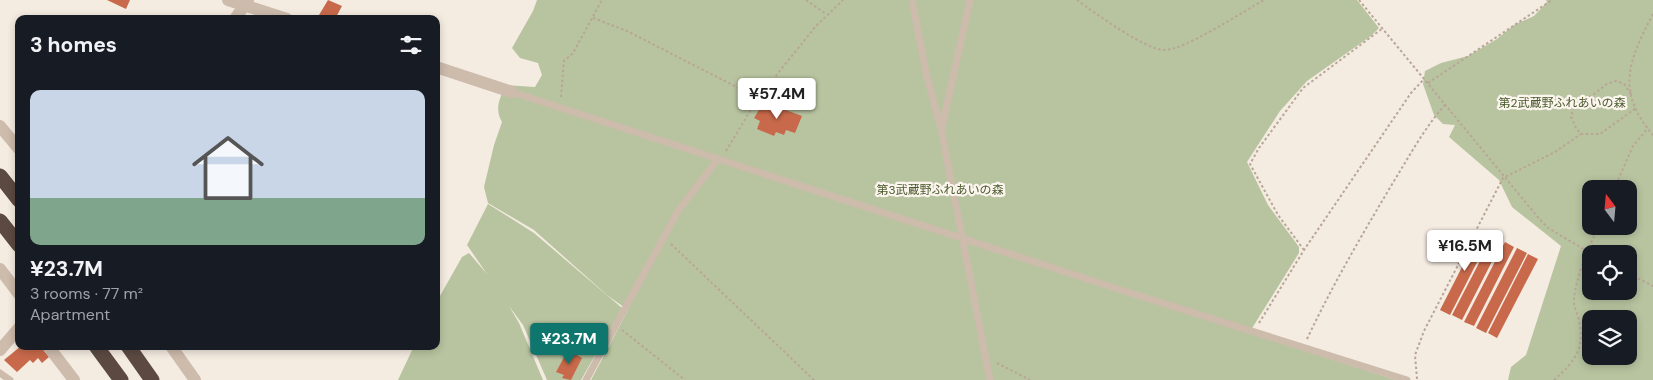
<!DOCTYPE html>
<meta charset="utf-8">
<style>
:root{--surface:#171b24;--page:#20242c;--text:#f1f3f6;--muted:#9ea1a6;--accent:#0f766e}
body{margin:0;font-family:"DM Sans","Noto Sans JP",sans-serif;background:var(--page);color:var(--text);height:100vh;display:flex;flex-direction:column;font-size:19px;white-space:nowrap}
*{box-sizing:border-box;margin:0}
p{font-size:16px;color:var(--muted)}
.icon{flex:none;width:28px;height:28px;fill:none;stroke:currentColor;stroke-width:2;stroke-linecap:round;stroke-linejoin:round}
.map{position:relative;flex:1;overflow:hidden}
.sheet{position:absolute;left:15px;top:15px;width:425px;height:335px;display:flex;flex-direction:column;background:var(--surface);border-radius:10px;box-shadow:0 2px 8px #0003}
.sheet>*{flex:none}
.needle{width:32px;rotate:344deg}
.controls{position:absolute;left:1582px;top:180px;display:grid;gap:10px}
.controls a{display:grid;place-items:center;width:55px;height:55px;border-radius:10px;background:var(--surface);box-shadow:0 2px 8px #0003;font-size:25px}
.price{position:absolute;translate:-50% -42px;padding:0 11px;border-radius:5px;background:#fff;color:#222;font-size:16px;line-height:32px;filter:drop-shadow(0 1px 2px #0008)}
.price::after{content:'';position:absolute;left:50%;top:30px;width:15px;height:11px;margin-left:-8px;background:inherit;clip-path:polygon(0 0,100% 0,50% 100%)}
.price.active{background:var(--accent);color:#fff}
ul{padding:0;list-style:none}
li{display:grid;align-content:center;gap:10px;height:265px;padding:0 15px}
li span{display:grid;place-items:center;height:155px;border-radius:10px;color:#555}
li>.icon{margin-inline-start:auto}
span .icon{width:90px;height:90px;fill:#fffc;stroke-width:1}
li b{font-size:21px}
h2{display:flex;justify-content:space-between;align-items:center;height:60px;padding:0 15px;font-size:21px}
.map>svg:first-child{display:block}
.green{fill:#b8c4a0;fill-rule:evenodd}
.building{fill:#c8694b}
.lines{fill:none;stroke-linecap:round;stroke-linejoin:round}
.path{stroke:#b9a596;stroke-width:2;stroke-dasharray:2.5 2.5;stroke-linecap:butt}
.service{stroke:#cdbbac;stroke-width:7}
.minor{stroke:#cdbbac;stroke-width:12}
.motorway{stroke:#5c4a42;stroke-width:15}
.labels{text-anchor:middle;dominant-baseline:central;stroke-width:4.5;stroke-linejoin:round;paint-order:stroke}
.park-label{font-size:12px;fill:#4a5a2e;stroke:#fbf5ee}
</style>
<div class="map">
<svg width="1653" height="380" viewBox="0 0 1653 380">
<rect width="100%" height="100%" fill="#f4ebe1"/>
<!-- green -->
<path class="green" d="M537 0H1357L1379 28 1371 36 1307 81 1280 111 1247 162 1268 205 1299 247V253L1249 333 1396 380H591L628 310 607 295 534 230 488 203 484 187 494 145 502 122C494 108 500 98 506 85L535 87 542 75 538 63 520 58 512 48 533 11Z
M1546 0H1653V380H1508L1511 367 1526 355 1561 246 1512 207 1499 180 1449 137 1455 125 1443 124 1434 115 1423 84 1425 71 1441 63 1468 56 1497 39 1514 25 1534 16 1547 2ZM1591 189H1629V226H1591ZM1591 254H1629V291H1591ZM1591 319H1629V356H1591Z
M488 204 534 233 622 308 581 380H547L523 325 509 306 519 323 543 380H398L414 346H436V303L462 257 469 253 487 274 467 245Z"/>
<!-- building -->
<path class="building" d="M107 0H130L126 9Z
M328 0 342 6 335 19H325L319 15Z
M764 102 802 116 795 133 786 130 784 135 776 132 774 136 757 129 760 121 754 118Z
M1481 230 1491 235 1450 315 1440 310Z
M1493 236 1503 240 1462 320 1452 315Z
M1505 242 1514 247 1474 326 1464 322Z
M1517 248 1527 253 1486 333 1476 328Z
M1528 254 1538 259 1497 338 1488 333Z
M21 346H28L30 349 40 346 49 357 42 363 38 358 33 363 30 360 17 372 4 360Z
M568 350 582 358 571 380 562 378 564 375 556 372Z"/>
<g class="lines">
<!-- path -->
<path class="path" d="M806 0 826 14
M1077 0C1095 13 1144 49 1164 50 1183 51 1244 11 1264 0
M1359 0 1536 215 1548 228 1592 254
M1653 14C1629 60 1615 91 1653 135
M593 18 627 31 758 98
M1428 83 1552 0
M1631 94 1624 84 1616 81 1607 84 1573 110 1571 117 1576 128 1581 134H1600L1636 108
M561 97 564 61 573 53 602 0
M726 151 758 98 816 26 843 0
M1614 189 1633 146 1648 128
M671 244 814 380
M1304 250 1278 215 1250 164 1259 148 1303 88 1383 28
M1629 274 1653 286
M1259 323 1304 250 1411 93 1424 79
M622 330 685 380
M1307 339C1333 284 1363 233 1394 181 1410 155 1425 127 1445 105
M997 363 1030 380
M1417 379 1415 355 1424 331 1503 178 1555 152 1581 134
M1554 380C1573 363 1586 349 1579 321 1578 314 1573 306 1574 299 1575 280 1590 243 1599 226"/>
<!-- service -->
<path class="service" d="M912 0 926 73 941 129 990 380
M512 92 1121 290 1407 380
M942 127 970 0
M0 373 10 380
M586 380 678 211 718 159"/>
<!-- minor -->
<path class="minor" d="M228 0 287 19
M235 19 248 0
M436 67 512 92
M0 126 19 149
M0 269 19 294
M48 346 74 380
M171 346 195 380
M0 350 19 328"/>
<!-- motorway -->
<path class="motorway" d="M0 176 19 200
M0 221 19 245
M96 346 121 380
M128 346 152 380"/>
</g>
<g class="labels">
<!-- park labels -->
<g class="park-label">
<text x="1562" y="103">第2武蔵野ふれあいの森</text>
<text x="940" y="190">第3武蔵野ふれあいの森</text>
</g>
</g>
</svg>
<div class="controls">
<a><svg class="needle" viewBox="-14 -14 28 28"><path d="M0-13l5 13h-10z" fill="#e53935"/><path d="M0 13l5-13h-10z" fill="#9ea1a6"/></svg></a>
<a><svg class="icon" aria-label="locate" viewBox="0 0 24 24"><circle cx="12" cy="12" r="6"/><path d="M12 2v4M12 18v4M2 12h4M18 12h4"/></svg></a>
<a><svg class="icon" aria-label="layers" viewBox="0 0 24 24"><path d="M12 4l9 5-9 5-9-5zM3 14l9 5 9-5"/></svg></a>
</div>
<b class="price" style="left:777px;top:120px">¥57.4M</b>
<b class="price" style="left:1465px;top:272px">¥16.5M</b>
<b class="price active" style="left:569px;top:365px">¥23.7M</b>
<section class="sheet">
<h2>3 homes<svg class="icon" aria-label="filters" viewBox="0 0 24 24"><path d="M4 7h16M4 17h16"/><circle cx="9" cy="7" r="2"/><circle cx="15" cy="17" r="2"/></svg></h2>
<ul>
<li><span style="background:linear-gradient(#c9d6e8 70%,#7fa58c 0)"><svg class="icon" aria-label="home" viewBox="0 0 24 24"><path d="M3 11l9-7 9 7M6 9v11h12V9"/></svg></span><div><b>¥23.7M</b><p>3 rooms · 77 m²</p><p>Apartment</p></div></li>
</ul>
</section>
</div>
